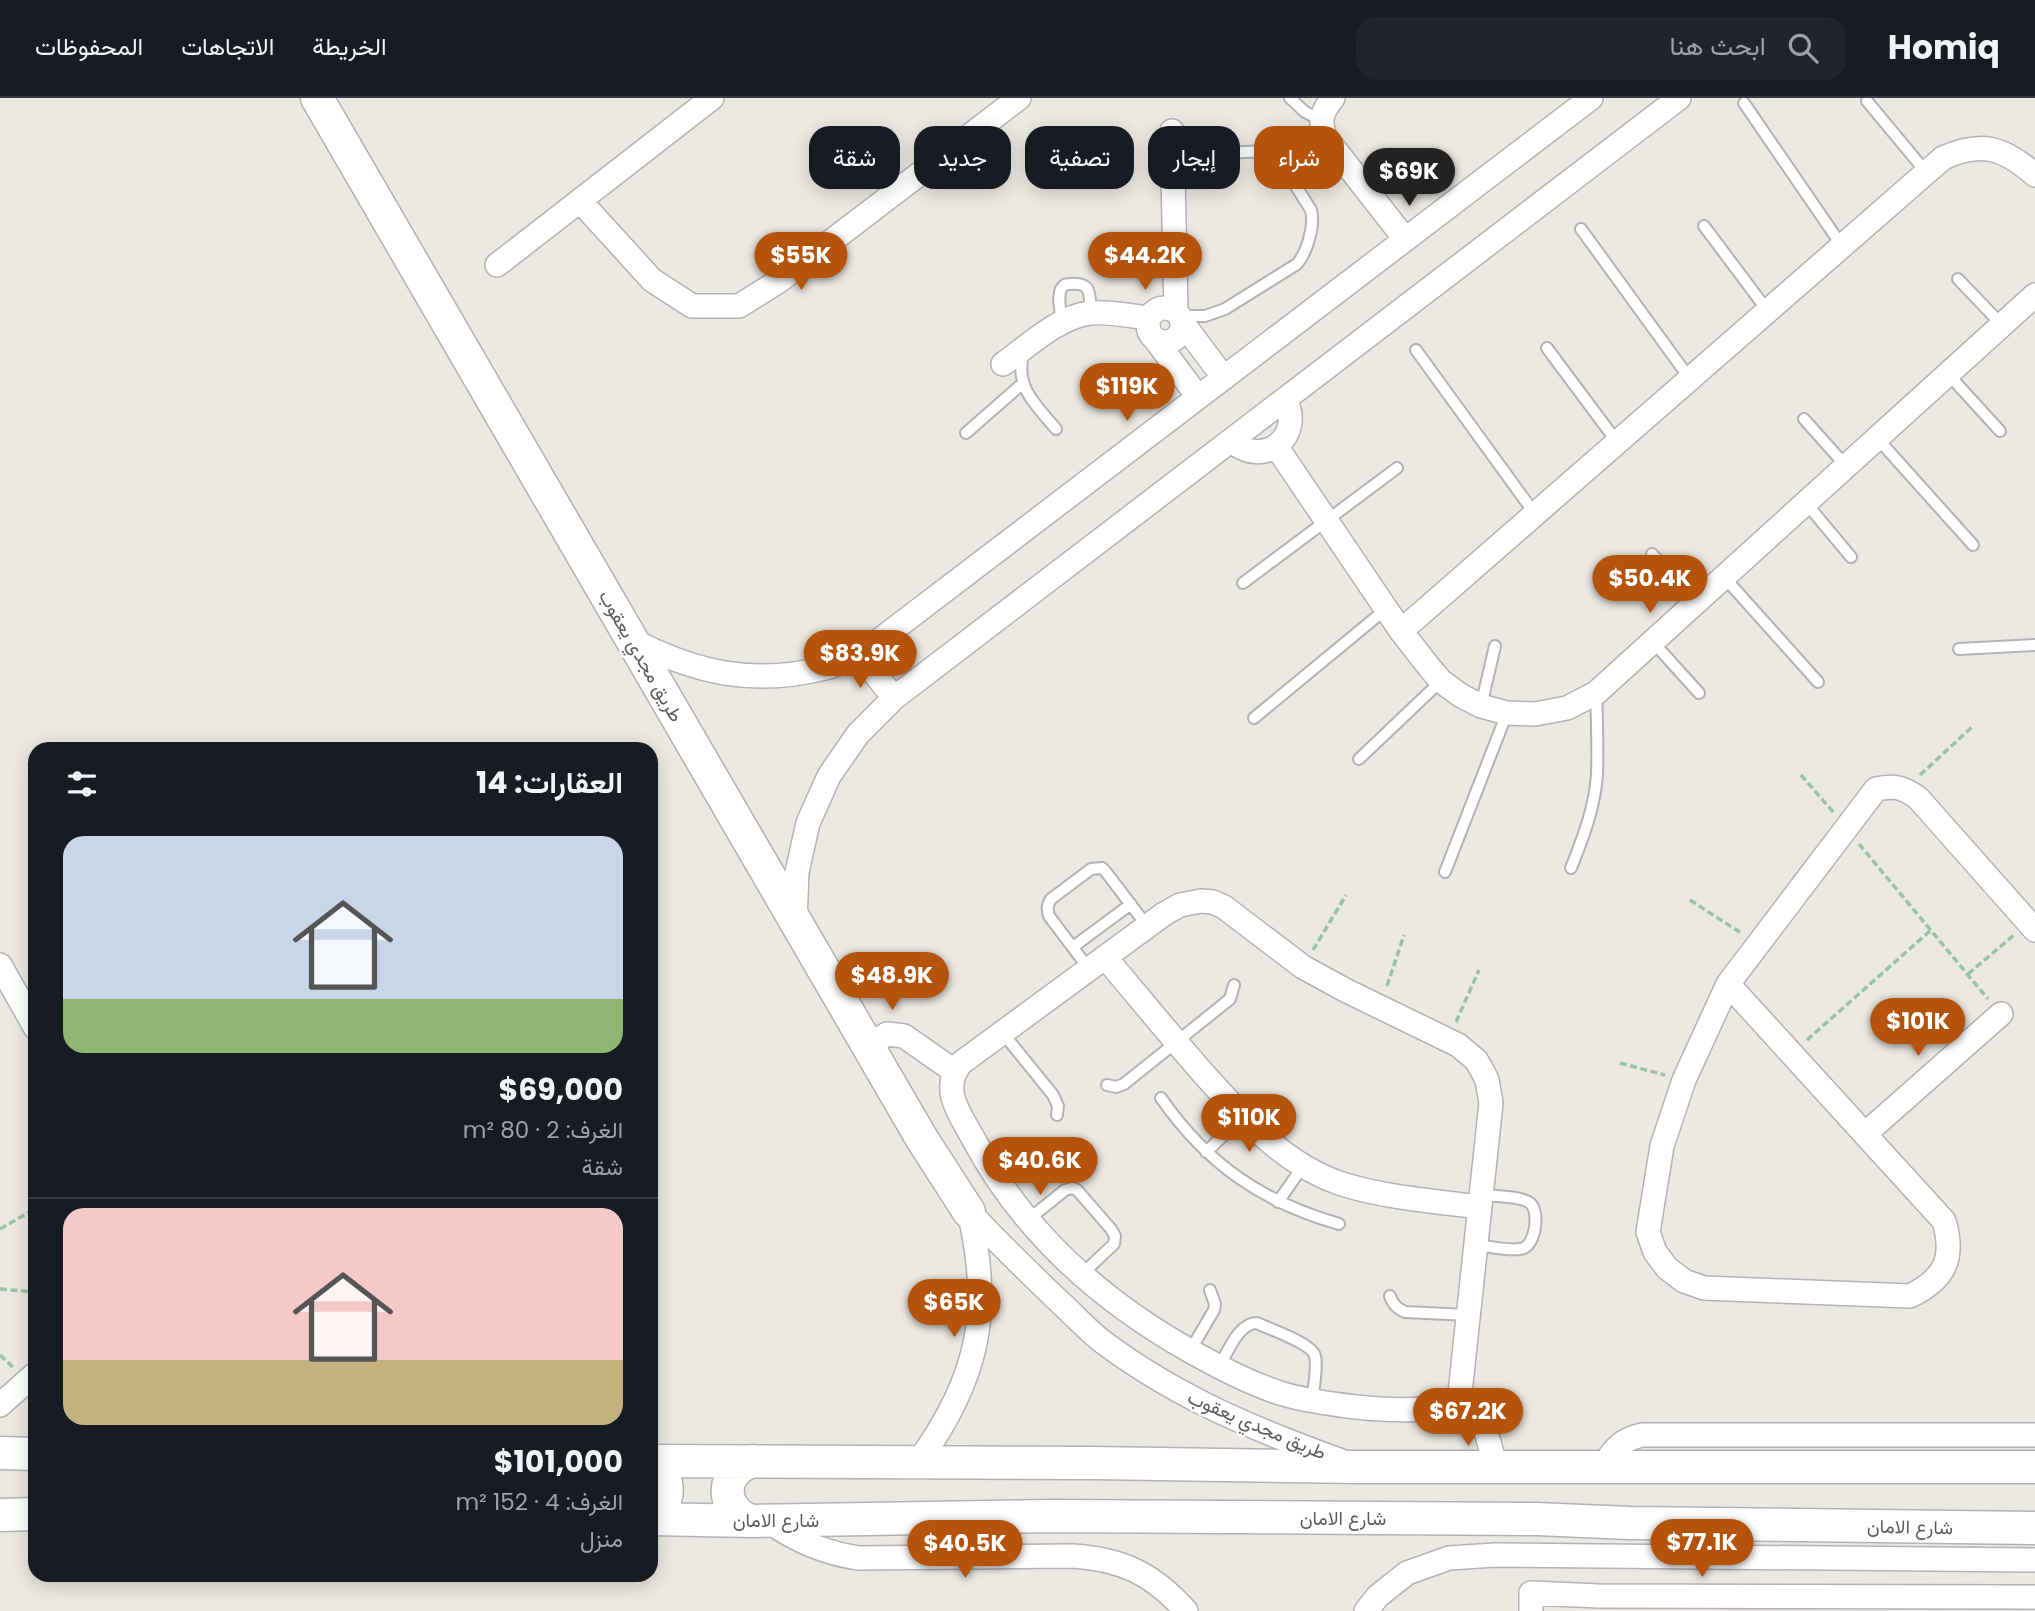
<!DOCTYPE html>
<html lang="ar">
<meta charset="utf-8">
<style>
:root{--surface:#171b24;--page:#20242c;--text:#f1f3f6;--muted:#9ea1a6;--line:#363941;--accent:#b45309}
body{margin:0;font-family:Poppins,Vazirmatn,sans-serif;background:var(--page);color:var(--text);direction:rtl;height:100vh;display:flex;flex-direction:column;font-size:26px;white-space:nowrap}
*{box-sizing:border-box;margin:0}
p{font-size:23px;color:var(--muted)}
.icon{flex:none;width:38px;height:38px;fill:none;stroke:currentColor;stroke-width:2;stroke-linecap:round;stroke-linejoin:round}
.map{position:relative;flex:1;overflow:hidden;direction:ltr}
.panel{position:absolute;left:28px;top:644px;width:630px;height:840px;display:flex;flex-direction:column;background:var(--surface);border-radius:21px;box-shadow:0 4px 18px #0003;direction:rtl}
.panel>*{flex:none}
.banner{position:absolute;left:679px;top:28px;width:665px;height:63px;direction:rtl;display:flex;gap:14px}
.price{position:absolute;translate:-50% -60px;padding:0 16px;border-radius:24px;background:var(--accent);color:#fff;font-size:23px;line-height:46px;filter:drop-shadow(0 2px 4px #0008)}
.price::after{content:'';position:absolute;left:50%;top:42px;width:21px;height:16px;margin-left:-10px;background:inherit;clip-path:polygon(0 0,100% 0,50% 100%)}
.price.active{background:#222;color:#fff}
ul{padding:0;list-style:none}
li{display:grid;align-content:center;gap:14px;height:371px;padding:0 35px}
li+li{border-top:2px solid var(--line)}
li span{display:grid;place-items:center;height:217px;border-radius:21px;color:#555}
li>.icon{margin-inline-start:auto}
span .icon{width:126px;height:126px;fill:#fffc;stroke-width:1}
li b{font-size:30px}
h2{display:flex;justify-content:space-between;align-items:center;height:84px;padding:0 35px;font-size:30px}
.chip{padding:0 24px;border-radius:21px;background:var(--surface);box-shadow:0 4px 18px #0003;font-size:24px;line-height:63px}
.chip.active{background:var(--accent);color:#fff}
header{display:flex;align-items:center;gap:42px;box-sizing:border-box;height:98px;padding:0 35px;background:var(--surface);border-bottom:2px solid var(--line)}
header strong{font-size:33px}
nav{display:flex;gap:38px;margin-inline-start:auto;font-size:24px}
.search{width:490px;height:63px;background:var(--page);display:flex;align-items:center;gap:18px;box-sizing:border-box;padding:0 24px;border-radius:21px;color:var(--muted);font-size:26px}
.map>svg:first-child{display:block}
.lines{fill:none;stroke-linecap:round;stroke-linejoin:round}
.lane-casing{stroke:#b0b3b7;stroke-width:14}
.street-casing{stroke:#b0b3b7;stroke-width:26}
.secondary-casing{stroke:#afb2b6;stroke-width:35}
.path{stroke:#9ac3a1;stroke-width:3.5;stroke-dasharray:7 3.5;stroke-linecap:butt}
.lane{stroke:#fff;stroke-width:10}
.street{stroke:#fff;stroke-width:23}
.secondary{stroke:#fff;stroke-width:32}
.labels{text-anchor:middle;dominant-baseline:central;stroke-width:5;stroke-linejoin:round;paint-order:stroke}
.street-label{font-size:19px;fill:#5a5e62;stroke:#fff}
</style>
<header>
<strong>Homiq</strong>
<div class="search"><svg class="icon" aria-label="search" viewBox="0 0 24 24"><circle cx="10" cy="10" r="6"/><path d="M15 15l6 6"/></svg>ابحث هنا</div>
<nav><a>الخريطة</a><a>الاتجاهات</a><a>المحفوظات</a></nav>
</header>
<div class="map">
<svg width="2035" height="1513" viewBox="0 0 2035 1513">
<rect width="100%" height="100%" fill="#ece9e2"/>
<g class="lines">
<!-- lane casing -->
<g class="lane-casing">
<path id="lane" d="M1290 0 1305 14 1321 22
M1867 3 1926 74
M1744 5 1842 148
M1173 57 1268 53 1280 63 1311 112C1315 128 1307 154 1297 166L1225 211 1205 218H1180
M1704 128 1767 212
M1581 131 1690 281
M1958 181 2002 227
M1062 224C1061 215 1057 199 1061 191 1064 186 1066 186 1070 186 1093 184 1089 197 1091 215
M1547 250 1617 344
M1416 252 1535 416
M1024 253C1013 288 1036 307 1056 331
M1948 276 2000 333
M1804 321 1846 368
M966 335 1022 286
M1877 340 1973 447
M1806 405 1851 459
M1652 456 1697 504
M1724 479 1818 584
M1243 485 1397 370
M1653 544 1699 595
M1959 551 2035 547
M1481 608 1495 548
M1254 620 1386 511
M1359 661 1441 583
M1571 770C1583 740 1595 709 1597 676 1598 649 1597 622 1596 595
M1445 774 1507 615
M1073 849 1131 806
M1089 871 1049 818C1047 811 1047 807 1051 801L1091 771 1102 770 1106 774 1147 828
M1002 934 1053 997 1058 1008 1057 1017
M1107 987 1116 989 1124 986 1230 901 1234 887
M1161 1000C1207 1066 1262 1104 1339 1126
M1206 1054 1243 1019
M1278 1104 1303 1068
M1029 1121 1065 1092 1072 1090 1077 1092 1111 1131 1115 1138 1114 1146 1081 1177
M1475 1147C1489 1148 1506 1153 1520 1151 1536 1150 1540 1113 1530 1105 1521 1098 1493 1098 1481 1097
M1390 1198C1393 1207 1397 1210 1405 1214L1468 1217
M1190 1253 1214 1212 1215 1206 1210 1192
M1219 1269C1228 1254 1238 1225 1257 1225 1269 1231 1312 1245 1315 1258 1318 1269 1313 1292 1312 1303"/>
</g>
<!-- street casing -->
<g class="street-casing">
<path id="street" d="M1333 0C1322 13 1318 24 1326 40L1405 141
M1172 33 1176 214
M581 104 652 182 692 208H739L779 183 1019 0
M497 167 712 0
M1148 227a17 17 0 1 1 34 0a17 17 0 1 1-34 0Z
M1182 224 1224 280
M1155 241 1198 299
M1003 266C1028 248 1059 219 1089 215 1108 213 1130 218 1149 220
M1232 343C1263 371 1305 339 1285 301
M1276 348 1401 533 1429 569 1441 583 1460 597 1481 608 1507 615 1535 616 1567 610 1596 595 2035 197
M1401 533 1943 60C1982 43 2003 49 2035 77
M632 542C696 575 753 588 825 570 837 567 848 561 860 557L1591 0
M860 557 894 600
M1201 803 1213 804 1224 809 1303 869 1345 892 1458 947 1476 962 1482 972 1487 982 1491 1005 1460 1295 1452 1305 1446 1308C1417 1314 1385 1312 1356 1309 1331 1306 1307 1303 1283 1296 1251 1286 1221 1270 1192 1254 1101 1203 1024 1135 974 1042 961 1017 939 992 961 965L1164 816 1180 807Z
M795 824 797 774 808 725 829 678 858 636 894 600 1679 0
M1105 859C1137 897 1169 936 1202 974 1243 1019 1282 1066 1342 1086 1387 1100 1434 1103 1479 1109
M0 867 35 929
M1728 886 1944 1123C1955 1160 1945 1181 1910 1198L1704 1190 1684 1183 1667 1170 1655 1154 1648 1134 1662 1048 1684 982 1728 886 1876 691C1894 687 1903 689 1918 700L2035 832
M868 948 887 936 904 938 954 973
M1865 1036 2001 916
M969 1114C1000 1146 1031 1177 1064 1208 1078 1221 1091 1236 1107 1247 1179 1300 1256 1332 1339 1362
M1456 1300 1482 1320 1496 1369
M0 1307 35 1276
M918 1364C978 1282 993 1213 969 1114
M1604 1369C1612 1351 1623 1341 1642 1337H2035
M768 1423C796 1443 824 1455 858 1460L1073 1458C1122 1461 1153 1476 1186 1513
M1366 1513 1378 1498 1407 1475 1449 1460 1495 1457 2035 1462
M1531 1513V1495L1599 1498 2035 1499"/>
</g>
<!-- secondary casing -->
<g class="secondary-casing">
<path id="secondary" d="M317 0 922 1041 969 1114
M0 1355 35 1356
M651 1363 1093 1365 1358 1369H2035
M651 1366C672 1379 672 1405 651 1418
M0 1417 35 1416
M651 1421 751 1423 1053 1418 1536 1421 1630 1425 2035 1430
M751 1423C719 1411 720 1373 753 1363"/>
</g>
<!-- path -->
<path class="path" d="M1801 677 1834 715
M1920 677 1972 629
M1859 746 1988 901
M1690 802 1741 835
M1313 852 1346 797
M1968 876 2014 837
M1387 888 1404 837
M1456 924 1479 872
M1807 942 1931 832
M1620 965 1665 977
M0 1131 35 1111
M0 1191 35 1194
M0 1257 14 1270"/>
<!-- lane -->
<use href="#lane" class="lane"/>
<!-- street -->
<use href="#street" class="street"/>
<!-- secondary -->
<use href="#secondary" class="secondary"/>
</g>
<g class="labels">
<!-- street labels -->
<g class="street-label">
<text transform="translate(641 558) rotate(60)">طريق مجدي يعقوب</text>
<text transform="translate(1257 1327) rotate(23)">طريق مجدي يعقوب</text>
<text x="1343" y="1420">شارع الامان</text>
<text x="776" y="1422">شارع الامان</text>
<text transform="translate(1910 1429) rotate(1)">شارع الامان</text>
</g>
</g>
</svg>
<b class="price active" style="left:1409px;top:110px">$69K</b>
<b class="price" style="left:801px;top:194px">$55K</b>
<b class="price" style="left:1145px;top:194px">$44.2K</b>
<b class="price" style="left:1127px;top:325px">$119K</b>
<b class="price" style="left:1650px;top:517px">$50.4K</b>
<b class="price" style="left:860px;top:592px">$83.9K</b>
<b class="price" style="left:892px;top:914px">$48.9K</b>
<b class="price" style="left:1918px;top:960px">$101K</b>
<b class="price" style="left:1249px;top:1056px">$110K</b>
<b class="price" style="left:1040px;top:1099px">$40.6K</b>
<b class="price" style="left:954px;top:1241px">$65K</b>
<b class="price" style="left:1468px;top:1350px">$67.2K</b>
<b class="price" style="left:1702px;top:1481px">$77.1K</b>
<b class="price" style="left:965px;top:1482px">$40.5K</b>
<div class="banner">
<a class="chip active">شراء</a>
<a class="chip">إيجار</a>
<a class="chip">تصفية</a>
<a class="chip">جديد</a>
<a class="chip">شقة</a>
</div>
<section class="panel">
<h2>العقارات: 14<svg class="icon" aria-label="filters" viewBox="0 0 24 24"><path d="M4 7h16M4 17h16"/><circle cx="9" cy="7" r="2"/><circle cx="15" cy="17" r="2"/></svg></h2>
<ul>
<li><span style="background:linear-gradient(#c9d6e8 75%,#8fb573 0)"><svg class="icon" aria-label="home" viewBox="0 0 24 24"><path d="M3 11l9-7 9 7M6 9v11h12V9"/></svg></span><div><b>$69,000</b><p>الغرف: 2 · 80 m²</p><p>شقة</p></div></li>
<li><span style="background:linear-gradient(#f6c9c9 70%,#c2b280 0)"><svg class="icon" aria-label="home" viewBox="0 0 24 24"><path d="M3 11l9-7 9 7M6 9v11h12V9"/></svg></span><div><b>$101,000</b><p>الغرف: 4 · 152 m²</p><p>منزل</p></div></li>
</ul>
</section>
</div>
